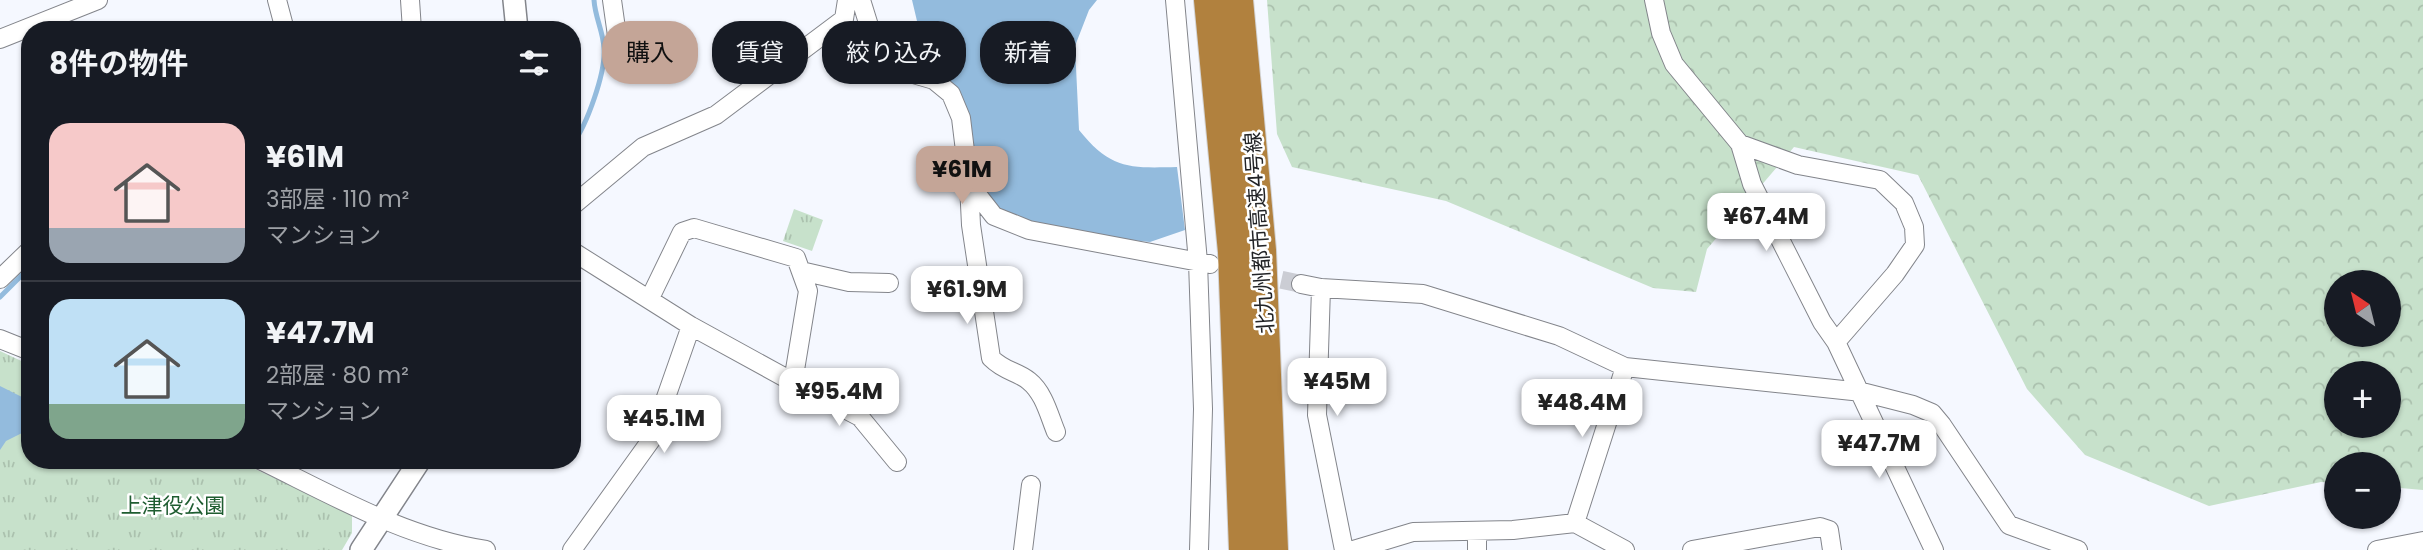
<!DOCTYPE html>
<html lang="ja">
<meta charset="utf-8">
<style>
:root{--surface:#171b24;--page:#20242c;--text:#f1f3f6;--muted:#9ea1a6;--line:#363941;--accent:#c4a597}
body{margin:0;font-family:Poppins,"Noto Sans JP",sans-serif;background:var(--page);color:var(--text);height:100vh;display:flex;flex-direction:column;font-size:26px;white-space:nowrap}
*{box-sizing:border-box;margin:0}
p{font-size:23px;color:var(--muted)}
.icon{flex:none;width:38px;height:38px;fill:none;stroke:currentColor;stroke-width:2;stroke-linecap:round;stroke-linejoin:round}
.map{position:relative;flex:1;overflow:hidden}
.side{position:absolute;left:21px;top:21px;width:560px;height:448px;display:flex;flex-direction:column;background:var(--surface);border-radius:28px;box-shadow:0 2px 5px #0004}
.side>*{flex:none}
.top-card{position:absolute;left:602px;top:21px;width:665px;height:63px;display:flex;gap:14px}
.needle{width:46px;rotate:325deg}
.controls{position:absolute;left:2324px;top:270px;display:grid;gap:14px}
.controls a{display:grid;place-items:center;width:77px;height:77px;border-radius:50%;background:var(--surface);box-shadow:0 2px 5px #0004;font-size:35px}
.price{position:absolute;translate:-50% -60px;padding:0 16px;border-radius:14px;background:#fff;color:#222;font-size:23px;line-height:46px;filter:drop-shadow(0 2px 4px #0008)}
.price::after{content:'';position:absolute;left:50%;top:42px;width:21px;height:16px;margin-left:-10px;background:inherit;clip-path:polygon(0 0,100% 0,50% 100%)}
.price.on{background:var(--accent);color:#111}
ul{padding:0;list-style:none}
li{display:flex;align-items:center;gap:21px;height:175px;padding:0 28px}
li+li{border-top:2px solid var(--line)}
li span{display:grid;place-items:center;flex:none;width:196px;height:140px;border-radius:21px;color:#555}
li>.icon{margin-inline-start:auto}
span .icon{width:84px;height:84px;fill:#fffc;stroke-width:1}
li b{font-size:30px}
h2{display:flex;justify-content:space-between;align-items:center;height:84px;padding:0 28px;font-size:30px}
.tag{padding:0 24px;border-radius:28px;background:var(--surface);box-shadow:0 2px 5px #0004;font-size:24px;line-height:63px}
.tag.on{background:var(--accent);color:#111}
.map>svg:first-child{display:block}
.forest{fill:url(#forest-crowns);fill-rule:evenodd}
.park{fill:url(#park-tufts)}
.water{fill:#93bbdd}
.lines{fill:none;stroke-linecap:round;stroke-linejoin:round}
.stream{stroke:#93bbdd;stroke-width:5}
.minor-tunnel{stroke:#cbcdd4;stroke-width:18;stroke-dasharray:18 9;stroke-linecap:butt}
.minor-casing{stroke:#83858b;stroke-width:20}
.tertiary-casing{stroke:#83858b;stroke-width:24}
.motorway-casing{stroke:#d3d3d4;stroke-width:32}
.minor{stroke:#fff;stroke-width:18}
.tertiary{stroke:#fff;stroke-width:21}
.motorway{stroke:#b1813e;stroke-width:30}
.labels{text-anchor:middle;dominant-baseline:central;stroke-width:5;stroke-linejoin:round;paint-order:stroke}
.street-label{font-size:21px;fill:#222326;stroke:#fff}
.park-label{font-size:21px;fill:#1f5d31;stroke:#fff}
</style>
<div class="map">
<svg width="2423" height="550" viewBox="0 0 2423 550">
<defs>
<pattern id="forest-crowns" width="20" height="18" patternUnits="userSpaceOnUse" patternTransform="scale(1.75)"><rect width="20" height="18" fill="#c7e1cb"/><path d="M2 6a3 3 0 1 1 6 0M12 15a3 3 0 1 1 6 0" fill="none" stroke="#abc1ae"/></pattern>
<pattern id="park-tufts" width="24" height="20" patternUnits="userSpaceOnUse" patternTransform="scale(1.75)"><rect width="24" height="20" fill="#c7e1cb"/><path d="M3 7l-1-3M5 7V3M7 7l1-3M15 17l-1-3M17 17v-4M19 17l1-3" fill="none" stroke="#abc1ae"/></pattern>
</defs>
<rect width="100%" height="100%" fill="#f5f8ff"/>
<!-- forest -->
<path class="forest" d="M1267 0H2423V490L2389 487V464H2336V483L2321 482 2209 506 2085 455 2027 389 1918 175 1794 147 1707 249 1696 292 1653 288 1446 201 1292 167 1277 134ZM2336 282H2389V334H2336ZM2336 373H2389V425H2336Z"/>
<!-- park -->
<path class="park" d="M794 209 823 220 812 251 783 241Z
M0 351 30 365V460H236L352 514V533L342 550H0Z"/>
<!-- water -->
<path class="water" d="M912 0H1097L1089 10 1075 46 1079 130C1111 170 1130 168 1177 167L1185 230 1150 242 1089 236 1025 222 997 207 979 188 964 104 934 74 927 63Z
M0 386 30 401V429L6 441 0 450Z"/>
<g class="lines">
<!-- stream -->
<path class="stream" d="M572 145C587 125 606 72 604 48 603 31 595 17 594 0
M0 297 30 267"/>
<!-- minor-tunnel -->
<path class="minor-tunnel" d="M1255 274 1301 284"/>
<!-- minor casing -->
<g class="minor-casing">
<path id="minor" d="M277 0 285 30
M410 0 412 30
M612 0 620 57
M861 0 870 29 884 56 903 71 934 80 951 94 961 118 969 184 994 216 1029 230 1210 264
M1175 0 1198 262 1203 409 1199 550
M1654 0 1661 33 1674 64 1740 144 1752 184 1822 322 1836 342
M0 39 98 0
M1740 144 1798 165 1880 180 1904 203 1914 227 1915 245 1895 274 1836 342 1934 550
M969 184 971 225 991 358C1005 372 1017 371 1029 381 1044 393 1049 415 1056 432
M572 206 643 147 716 115 844 19 847 0
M572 251 691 326 793 382 808 291 796 258 694 228 682 232 650 298
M801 271 849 282 889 283
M0 279 30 250
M1301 284 1321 288 1423 294 1559 336 1625 367 1862 392 1913 405 1932 413 1942 425 2009 525 2078 550
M1321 288 1317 415 1344 550
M0 339 30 351
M793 382 860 417 897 462
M260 460C332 495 406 538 486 550
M1575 523 1625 367
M1477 531V550
M572 550 651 440 691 326
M1023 550 1031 485
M1353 550 1413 532 1513 530 1575 523 1625 550
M1692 550 1820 527 1829 530 1832 550
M2377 550 2423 541"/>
</g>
<!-- tertiary casing -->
<g class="tertiary-casing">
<path id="tertiary" d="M514 0 517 30
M361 550 420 460"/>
</g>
<!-- motorway casing -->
<g class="motorway-casing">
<path id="motorway" d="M1209 0 1233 252 1244 550
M1238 0 1261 250 1273 550"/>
</g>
<!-- minor -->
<use href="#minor" class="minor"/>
<!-- tertiary -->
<use href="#tertiary" class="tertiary"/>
<!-- motorway -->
<use href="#motorway" class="motorway"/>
</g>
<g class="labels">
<!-- street labels -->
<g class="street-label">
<text transform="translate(1259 233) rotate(-94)">北九州都市高速4号線</text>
</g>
<!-- park labels -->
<g class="park-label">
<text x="173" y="505">上津役公園</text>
</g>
</g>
</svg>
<div class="controls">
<a><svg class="needle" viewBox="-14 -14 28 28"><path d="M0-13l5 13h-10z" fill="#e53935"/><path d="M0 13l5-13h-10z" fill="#9ea1a6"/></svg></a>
<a>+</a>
<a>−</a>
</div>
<b class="price on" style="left:962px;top:206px">¥61M</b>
<b class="price" style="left:1766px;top:253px">¥67.4M</b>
<b class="price" style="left:967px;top:326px">¥61.9M</b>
<b class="price" style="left:1337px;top:418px">¥45M</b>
<b class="price" style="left:839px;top:428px">¥95.4M</b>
<b class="price" style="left:1582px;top:439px">¥48.4M</b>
<b class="price" style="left:664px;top:455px">¥45.1M</b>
<b class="price" style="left:1879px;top:480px">¥47.7M</b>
<div class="top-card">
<a class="tag on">購入</a>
<a class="tag">賃貸</a>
<a class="tag">絞り込み</a>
<a class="tag">新着</a>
</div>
<section class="side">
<h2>8件の物件<svg class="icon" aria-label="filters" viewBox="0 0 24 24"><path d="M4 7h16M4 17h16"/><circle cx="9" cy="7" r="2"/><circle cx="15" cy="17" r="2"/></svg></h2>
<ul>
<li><span style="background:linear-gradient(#f6c9c9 75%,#9aa5b1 0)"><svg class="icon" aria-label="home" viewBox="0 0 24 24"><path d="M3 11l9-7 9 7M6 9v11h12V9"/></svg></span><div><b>¥61M</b><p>3部屋 · 110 m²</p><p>マンション</p></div></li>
<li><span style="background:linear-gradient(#bfe0f5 75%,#7fa58c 0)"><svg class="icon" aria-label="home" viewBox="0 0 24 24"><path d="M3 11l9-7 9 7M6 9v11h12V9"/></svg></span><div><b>¥47.7M</b><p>2部屋 · 80 m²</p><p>マンション</p></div></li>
</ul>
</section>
</div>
